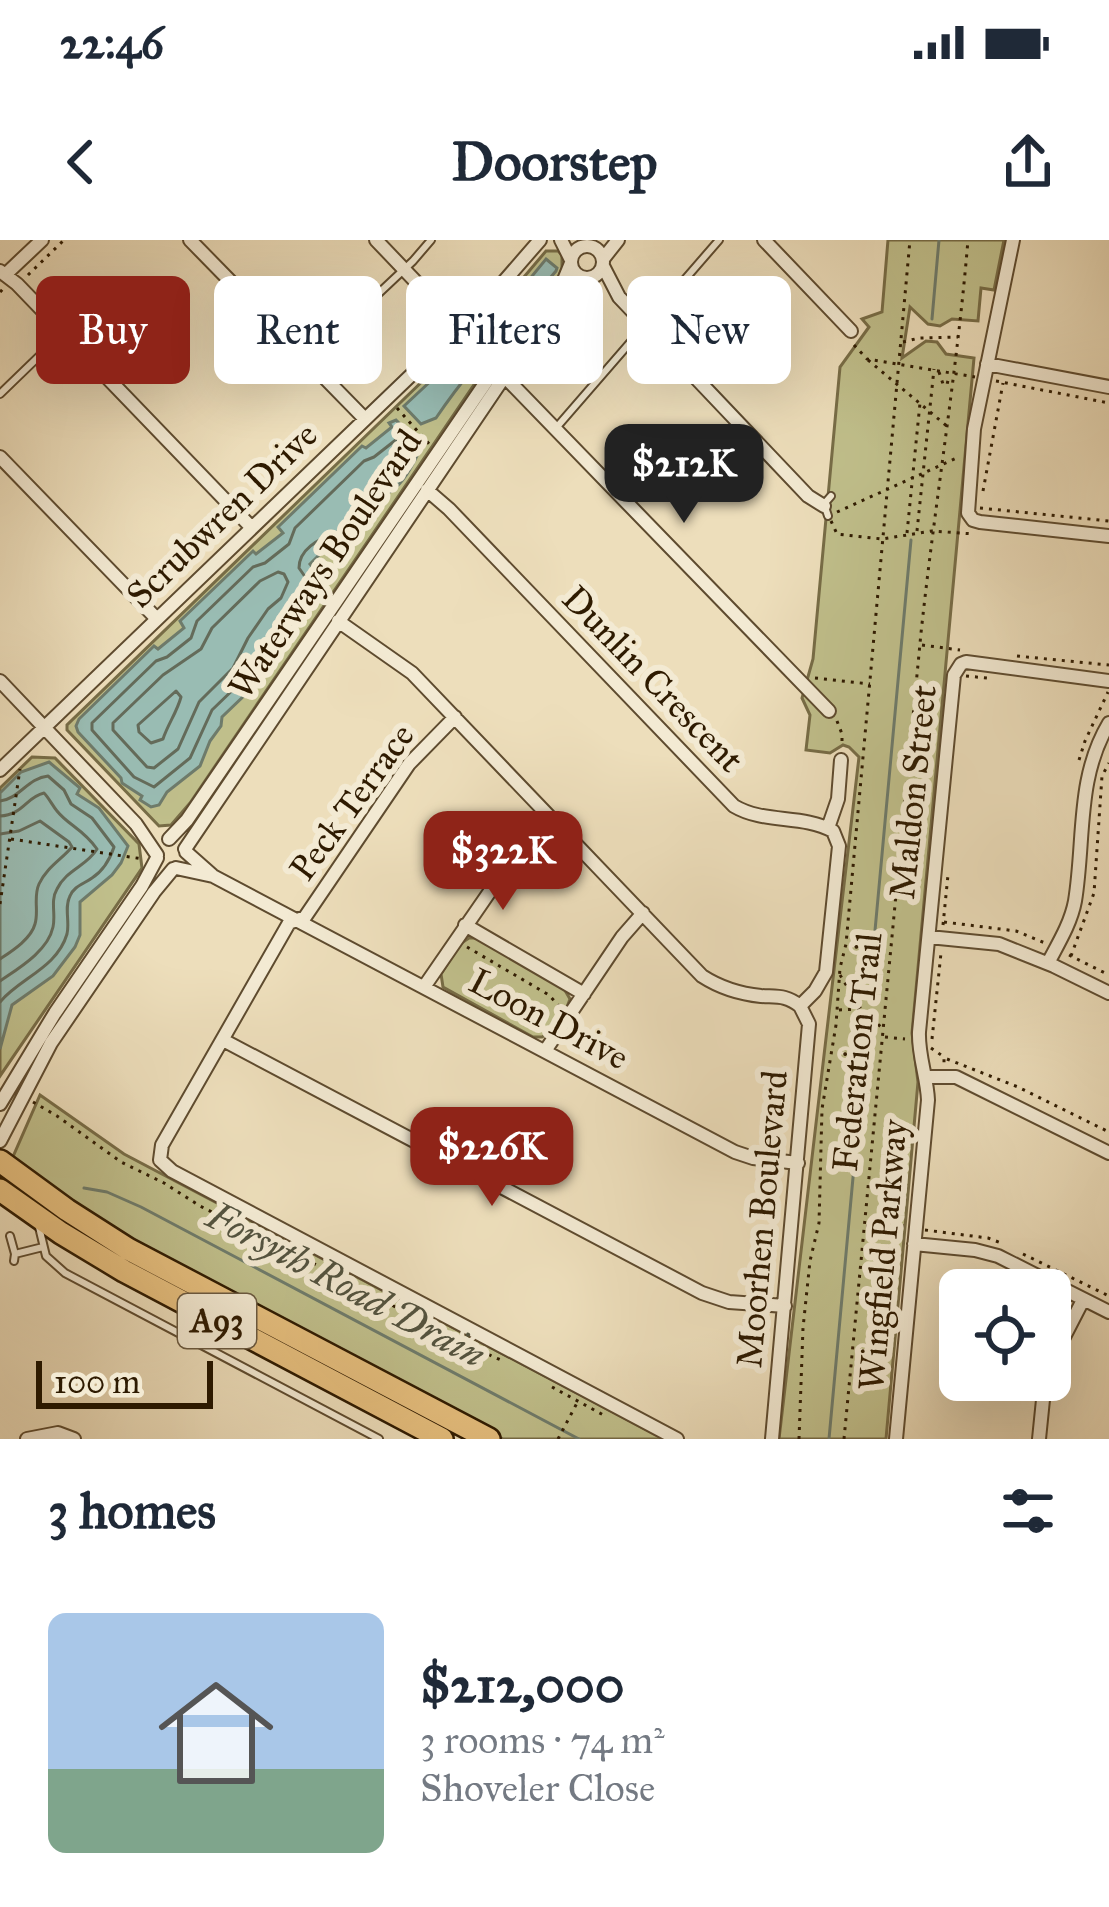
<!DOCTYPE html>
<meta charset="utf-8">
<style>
:root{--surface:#fff;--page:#f2f2f3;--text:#1f2937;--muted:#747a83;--line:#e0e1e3;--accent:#8f2418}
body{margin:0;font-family:"IM FELL Great Primer",serif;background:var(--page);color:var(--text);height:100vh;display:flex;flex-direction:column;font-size:45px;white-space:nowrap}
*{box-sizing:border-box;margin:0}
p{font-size:39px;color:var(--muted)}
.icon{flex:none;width:66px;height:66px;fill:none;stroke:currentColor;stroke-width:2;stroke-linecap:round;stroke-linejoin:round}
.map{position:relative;height:1199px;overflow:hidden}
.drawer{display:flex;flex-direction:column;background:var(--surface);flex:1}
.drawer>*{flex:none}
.top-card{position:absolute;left:36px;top:36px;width:1038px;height:108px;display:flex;gap:24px}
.controls{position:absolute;left:939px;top:1029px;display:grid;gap:24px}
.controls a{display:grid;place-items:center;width:132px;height:132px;border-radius:18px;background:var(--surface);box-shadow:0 12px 48px #0002;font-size:60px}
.scale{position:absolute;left:36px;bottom:30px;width:177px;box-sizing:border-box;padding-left:12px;border:6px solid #2e1a00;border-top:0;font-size:33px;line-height:42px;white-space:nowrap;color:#2e1a00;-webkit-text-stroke:9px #f3ead3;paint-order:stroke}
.price{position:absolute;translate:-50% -102px;padding:0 27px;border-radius:24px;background:var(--accent);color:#fff;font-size:39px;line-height:78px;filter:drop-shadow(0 3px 6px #0008)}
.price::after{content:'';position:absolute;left:50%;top:72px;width:36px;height:27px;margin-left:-18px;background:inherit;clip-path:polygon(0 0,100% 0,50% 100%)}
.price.selected{background:#222;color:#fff}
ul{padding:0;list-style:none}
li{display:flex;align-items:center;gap:36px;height:300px;padding:0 48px}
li+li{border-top:3px solid var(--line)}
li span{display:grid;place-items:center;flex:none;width:336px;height:240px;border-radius:18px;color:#555}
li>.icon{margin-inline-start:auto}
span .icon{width:144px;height:144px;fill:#fffc;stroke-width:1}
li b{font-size:51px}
h2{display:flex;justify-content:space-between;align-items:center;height:144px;padding:0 48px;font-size:51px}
.chip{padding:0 42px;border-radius:18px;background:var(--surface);box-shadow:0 12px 48px #0002;font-size:42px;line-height:108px}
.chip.selected{background:var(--accent);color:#fff}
.status{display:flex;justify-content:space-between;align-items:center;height:84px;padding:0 60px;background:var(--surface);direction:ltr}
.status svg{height:33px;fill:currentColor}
header{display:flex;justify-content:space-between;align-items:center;height:156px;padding:0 48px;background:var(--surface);font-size:54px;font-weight:700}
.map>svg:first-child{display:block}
.green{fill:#c0bf8b;stroke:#776c46;stroke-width:3}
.water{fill:#99bcb3;stroke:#6e7b6b;stroke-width:3}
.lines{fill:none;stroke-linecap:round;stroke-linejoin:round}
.shore{stroke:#646b5a;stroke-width:3}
.stream{stroke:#6e7b6b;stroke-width:3}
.lane-casing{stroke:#5e4b2f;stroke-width:10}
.street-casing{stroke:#5e4b2f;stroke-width:16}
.highway-casing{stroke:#2e1a00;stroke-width:26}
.path{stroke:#2e1a00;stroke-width:3;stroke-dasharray:3 6;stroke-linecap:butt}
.lane{stroke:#f3ead3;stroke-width:6}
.street{stroke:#f3ead3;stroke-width:12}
.highway{stroke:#e6bf7e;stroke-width:21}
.labels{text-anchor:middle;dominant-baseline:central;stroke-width:12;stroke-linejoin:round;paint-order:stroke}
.shield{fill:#f3ead3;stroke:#69583f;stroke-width:3}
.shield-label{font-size:33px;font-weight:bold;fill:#2e1a00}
.street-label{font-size:36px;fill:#2e1a00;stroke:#f3ead3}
.water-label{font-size:39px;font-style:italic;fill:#53533f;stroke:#f3ead3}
</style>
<div class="status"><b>22:46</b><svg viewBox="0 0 49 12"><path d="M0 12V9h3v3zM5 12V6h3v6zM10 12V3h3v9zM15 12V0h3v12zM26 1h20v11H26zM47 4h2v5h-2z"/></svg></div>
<header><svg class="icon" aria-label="back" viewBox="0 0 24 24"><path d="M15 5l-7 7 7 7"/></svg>Doorstep<svg class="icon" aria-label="share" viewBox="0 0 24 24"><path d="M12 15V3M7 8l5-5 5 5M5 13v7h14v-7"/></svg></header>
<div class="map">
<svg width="1109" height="1199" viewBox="0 0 1109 1199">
<rect width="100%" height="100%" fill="#eddebb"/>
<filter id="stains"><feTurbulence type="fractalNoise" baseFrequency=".00167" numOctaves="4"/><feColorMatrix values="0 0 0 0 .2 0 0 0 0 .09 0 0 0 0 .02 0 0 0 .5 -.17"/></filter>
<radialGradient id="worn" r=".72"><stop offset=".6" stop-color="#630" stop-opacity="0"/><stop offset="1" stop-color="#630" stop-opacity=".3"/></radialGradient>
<!-- green -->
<path class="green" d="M888 0H1004L994 50 981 48 978 81 952 79 940 86 928 84 910 67 902 118 926 101 937 102 946 114 974 118 912 793 918 842 886 1199H779L859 517 849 507 843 505 830 513 806 510 810 475 802 458 813 419 840 127 869 87 862 79 882 72Z
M546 11H558L562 15V28L558 38 480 136 190 563 171 585 159 586 67 490V485L496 70Z
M32 517 55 518 139 604 142 628 0 836V548Z
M469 698H476L563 747 570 759 567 767 549 793 542 797H533L443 747 441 734 460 704Z
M40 855 124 914 664 1199H503L132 1004 12 919Z"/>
<!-- water -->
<path class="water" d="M546 19 557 28 556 31C515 80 471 126 436 178L421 184 404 166 496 80Z
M396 180 421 205C417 218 406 239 395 248 387 255 379 257 372 266 359 283 350 299 332 312L327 307 310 324 326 343 309 362 304 376 289 386 283 395 280 410 271 412 250 450 222 477 221 486 210 501 200 526 167 552 159 565 151 567 140 560 142 556 122 543 121 538 78 492 76 486 79 479 154 406 158 409 184 388 180 381 253 311 256 314 283 293 278 287 362 206 366 208 392 187 389 183Z
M49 522 80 548 77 554 99 568 128 606 121 623 112 635 80 662V695L75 707 53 736 12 765 0 809V553L21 532Z"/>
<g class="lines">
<!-- shore -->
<path class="shore" d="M397 199 403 201 407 209 388 237 366 254 335 295C318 298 299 310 299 328L308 341 307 347 299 355 295 368 279 380 241 442 212 470 190 518 154 547 134 537 92 490V483L156 421 167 417 191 398 197 381 253 327 265 323 289 304 295 288 364 221 374 217Z
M278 332 284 334 288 342 281 358 268 369 248 398 233 428 199 462 178 509 154 528 147 527 113 490V483L163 435 201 409 212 388 260 341Z
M176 451 181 457C177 472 168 484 163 499L151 503 139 492 138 485Z
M0 561C19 559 28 538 48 536L64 550 71 564 92 578 114 607C110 619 103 631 92 638 84 644 74 646 70 656 64 667 70 682 67 694 57 728 20 738 0 762
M0 576C23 575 26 557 44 553 49 558 52 565 57 571 68 585 83 589 97 609 87 626 66 630 57 649 50 661 56 674 53 687 48 711 19 728 0 741
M0 594 19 591 40 581 69 602 72 607C62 619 46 628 39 644 33 657 39 671 35 684 31 699 12 711 0 719"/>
<!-- stream -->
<path class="stream" d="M932 79 939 0
M871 734 911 300
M84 948 107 952 141 967 579 1199
M829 1199 865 807"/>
<!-- lane casing -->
<g class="lane-casing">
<path id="lane" d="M309 119 413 21 431 0
M0 154 62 94
M556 188 719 0
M828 276 824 264 831 256
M39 987 46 1016 65 1033 379 1199
M10 996 15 1014 14 1021
M15 1014 43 1007"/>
</g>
<!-- street casing -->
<g class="street-casing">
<path id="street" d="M190 0 365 179
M376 0 460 88
M561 0 571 20
M764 0 851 91
M1013 0 974 189 968 273 973 280 980 282 1109 296
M571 22a16 16 0 1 1 32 0a16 16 0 1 1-32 0Z
M603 19 618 0
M603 26 619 57 808 256 824 266
M0 31 17 44 252 288
M5 35 42 0
M987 124 1109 147
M504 136 829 471
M0 217 157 379
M427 250 449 269 734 566C764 584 802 574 833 591L839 606 826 732 815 751 800 766
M338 381 412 433 702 736C719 747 741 754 761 756 778 757 786 755 800 766
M0 441 136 584 157 615
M455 477 409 524 305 677 289 683 162 905 160 920 172 931 677 1199
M0 530 481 68 540 0
M828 588 838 559 841 520
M169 599 187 580 514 101 564 40 571 23
M185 609 523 109 586 38
M186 612 212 635
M176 628 213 636 735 912 753 918 798 923
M465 685 584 754
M929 697 999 704 1054 726 1109 753
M1048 723C1058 704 1071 683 1075 661 1085 600 1076 538 1109 483
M424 747 535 586 546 574
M223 800 702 1053 729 1062 785 1066
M545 811 622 697 643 673
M927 837H956L1109 913
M0 864 55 773 142 646 157 618
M0 901 51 803 154 652 173 629
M914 1004 975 1010 998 1016 1109 1072
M1050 1124 1083 1060
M27 1199 58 1193 74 1199
M772 1199 809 784 800 766
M896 1199 928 860C927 837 918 815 919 792L954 435 961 424 966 422 1109 441
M1039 1199 1045 1140"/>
</g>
<!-- highway casing -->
<g class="highway-casing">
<path id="highway" d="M0 921 67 970 128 1009 489 1199
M0 950 61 993 124 1031 442 1199"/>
</g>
<!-- path -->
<path class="path" d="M28 35 64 0
M0 50 6 55
M903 102 919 98 958 97
M854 105 867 119 975 137
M868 120 948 187
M939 132 943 144 947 145 949 135
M996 141 1109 163
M397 168 430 205
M983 251 1003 143
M980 268 1109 281
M837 272 959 217
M831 281 837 294 882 299 932 291 974 294
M917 291 934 129
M907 293 920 163
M922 405 960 410
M1017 416 1109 425
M966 436 987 438
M815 438 870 444
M837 481 842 494V506
M1079 520 1085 501 1108 452
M11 599 143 619
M0 664 20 529
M944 682 1016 691 1045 703
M943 685 948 635
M467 707 549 755 559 766
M1069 715 1109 735
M1071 716 1094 653 1102 536 1109 523
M840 735 861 769 882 788
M839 770 859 769
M885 797 905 799
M932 799 941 713
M931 808 944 817V827
M947 819 1018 847 1109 892
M33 862 57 876 121 922 164 943 200 966 348 1041C372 1057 398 1068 424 1080 451 1092 474 1109 501 1120
M866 986H904
M925 990 988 998 1004 1004
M1023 1014 1109 1056
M1050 1094 1064 1063
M552 1147 607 1177
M1057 1150 1064 1124
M558 1199 577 1163
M799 1199 803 1088 810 1021 819 983 822 869 836 785 840 728 846 704 910 0
M844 1199 921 393C935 262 957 132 968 0"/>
<!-- lane -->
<use href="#lane" class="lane"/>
<!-- street -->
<use href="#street" class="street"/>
<!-- highway -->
<use href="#highway" class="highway"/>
</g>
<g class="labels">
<!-- shield labels -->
<rect class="shield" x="178" y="1054" width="78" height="54" rx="9"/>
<g class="shield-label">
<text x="217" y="1081">A93</text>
</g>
<!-- street labels -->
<g class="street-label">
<text transform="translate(222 275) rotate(-44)">Scrubwren Drive</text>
<text transform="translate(325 324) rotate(-56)">Waterways Boulevard</text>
<text transform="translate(653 439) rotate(46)">Dunlin Crescent</text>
<text transform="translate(913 552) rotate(-84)">Maldon Street</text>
<text transform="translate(352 562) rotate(-54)">Peck Terrace</text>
<text transform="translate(549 779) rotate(28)">Loon Drive</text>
<text transform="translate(857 812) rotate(-84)">Federation Trail</text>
<text transform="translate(762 979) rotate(-85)">Moorhen Boulevard</text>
<text transform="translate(883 1015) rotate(-85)">Wingfield Parkway</text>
</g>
<!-- water labels -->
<g class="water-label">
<text transform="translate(346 1045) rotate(28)">Forsyth Road Drain</text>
</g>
</g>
<rect width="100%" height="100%" filter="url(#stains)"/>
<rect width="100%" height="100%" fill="url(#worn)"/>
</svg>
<div class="controls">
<a><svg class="icon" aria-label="locate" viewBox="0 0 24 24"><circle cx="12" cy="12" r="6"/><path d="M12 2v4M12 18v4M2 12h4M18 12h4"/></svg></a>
</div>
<div class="scale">100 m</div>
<b class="price selected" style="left:684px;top:286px">$212K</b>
<b class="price" style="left:503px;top:673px">$322K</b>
<b class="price" style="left:492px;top:969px">$226K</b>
<div class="top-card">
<a class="chip selected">Buy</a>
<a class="chip">Rent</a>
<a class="chip">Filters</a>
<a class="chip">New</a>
</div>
</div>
<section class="drawer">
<h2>3 homes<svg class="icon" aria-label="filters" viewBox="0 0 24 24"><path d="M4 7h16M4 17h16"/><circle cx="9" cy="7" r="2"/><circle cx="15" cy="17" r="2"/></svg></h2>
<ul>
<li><span style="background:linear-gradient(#a9c7e8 65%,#7fa58c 0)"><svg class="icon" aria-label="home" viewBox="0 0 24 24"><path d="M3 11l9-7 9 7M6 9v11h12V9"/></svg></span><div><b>$212,000</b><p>3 rooms · 74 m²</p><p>Shoveler Close</p></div></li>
</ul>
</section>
